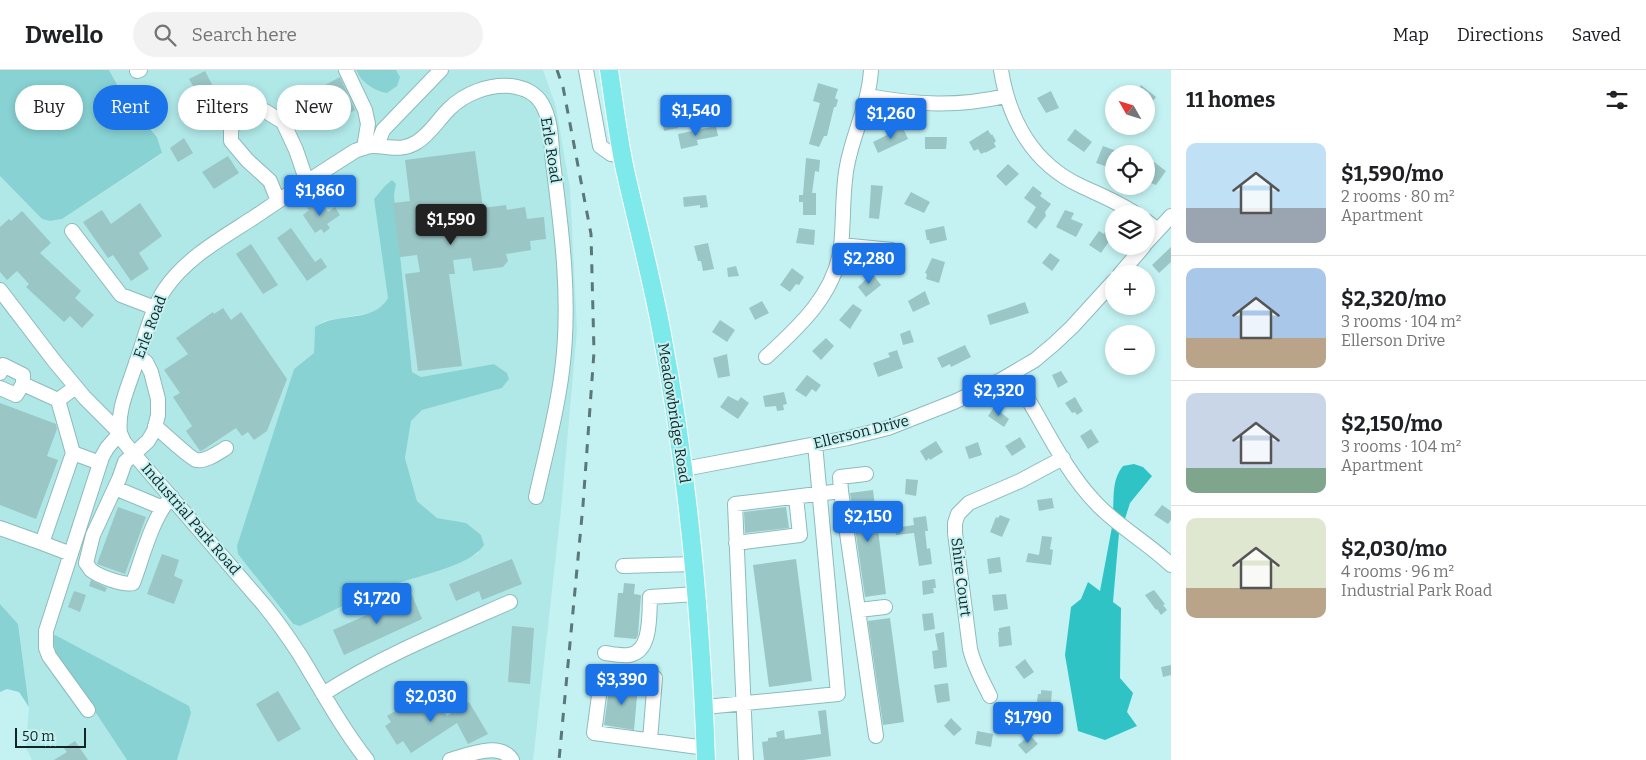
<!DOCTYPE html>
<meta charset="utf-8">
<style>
:root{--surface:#fff;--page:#f2f2f2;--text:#202124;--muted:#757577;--line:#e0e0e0;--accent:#1a73e8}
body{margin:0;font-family:Bitter,serif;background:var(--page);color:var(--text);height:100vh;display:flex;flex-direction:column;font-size:19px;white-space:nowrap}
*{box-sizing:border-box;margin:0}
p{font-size:16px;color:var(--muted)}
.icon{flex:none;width:28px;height:28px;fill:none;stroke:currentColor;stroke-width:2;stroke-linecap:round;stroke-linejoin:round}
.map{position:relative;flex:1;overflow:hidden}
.side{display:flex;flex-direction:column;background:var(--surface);width:475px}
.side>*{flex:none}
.banner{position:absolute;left:15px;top:15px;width:475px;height:45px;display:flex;gap:10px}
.needle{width:32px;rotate:309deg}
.buttons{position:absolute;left:1105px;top:15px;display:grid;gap:10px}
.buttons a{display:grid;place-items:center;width:50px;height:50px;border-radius:50%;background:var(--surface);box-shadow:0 2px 8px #0003;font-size:25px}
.scale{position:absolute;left:15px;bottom:12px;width:71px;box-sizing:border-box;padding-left:5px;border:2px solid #132425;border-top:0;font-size:14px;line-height:18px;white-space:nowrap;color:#132425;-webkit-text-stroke:4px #c4f2f2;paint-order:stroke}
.price{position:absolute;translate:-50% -42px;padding:0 11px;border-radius:5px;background:var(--accent);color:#fff;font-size:16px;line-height:32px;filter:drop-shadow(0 1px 2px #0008)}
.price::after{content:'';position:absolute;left:50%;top:30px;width:15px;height:11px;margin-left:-8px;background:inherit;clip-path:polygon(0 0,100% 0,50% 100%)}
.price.active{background:#222;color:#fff}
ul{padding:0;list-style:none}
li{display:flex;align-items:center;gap:15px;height:125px;padding:0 15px}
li+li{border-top:1px solid var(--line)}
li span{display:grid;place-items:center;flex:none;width:140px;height:100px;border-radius:10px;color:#555}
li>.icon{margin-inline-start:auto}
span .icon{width:60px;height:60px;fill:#fffc;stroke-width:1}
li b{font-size:21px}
h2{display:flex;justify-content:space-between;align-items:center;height:60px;padding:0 15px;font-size:21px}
.tag{padding:0 18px;border-radius:22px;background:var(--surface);box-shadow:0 2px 8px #0003;font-size:18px;line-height:45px}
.tag.active{background:var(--accent);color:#fff}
header{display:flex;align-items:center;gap:30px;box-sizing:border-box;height:70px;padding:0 25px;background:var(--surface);border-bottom:1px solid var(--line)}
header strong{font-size:24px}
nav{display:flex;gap:28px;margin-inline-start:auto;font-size:18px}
.search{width:350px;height:45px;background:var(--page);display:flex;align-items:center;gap:12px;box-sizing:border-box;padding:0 18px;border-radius:28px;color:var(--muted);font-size:19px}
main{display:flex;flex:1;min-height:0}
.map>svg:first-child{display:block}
.built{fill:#b0e7e7;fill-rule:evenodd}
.green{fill:#88d2d3}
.water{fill:#30c3c5}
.building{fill:#9ac6c6}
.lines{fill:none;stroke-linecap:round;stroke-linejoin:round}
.minor-casing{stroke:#8ebaba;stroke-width:16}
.major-casing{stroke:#fff;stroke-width:20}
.minor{stroke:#fff;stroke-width:14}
.major{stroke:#7de9ea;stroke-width:18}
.rail{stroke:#5b7778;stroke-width:3;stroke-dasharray:9 9;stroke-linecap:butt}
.labels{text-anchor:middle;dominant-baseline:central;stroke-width:4;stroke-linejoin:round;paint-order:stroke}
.street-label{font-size:15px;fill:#132425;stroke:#c4f2f2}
</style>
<header>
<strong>Dwello</strong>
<div class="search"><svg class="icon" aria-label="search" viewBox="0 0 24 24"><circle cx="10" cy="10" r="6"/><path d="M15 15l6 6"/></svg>Search here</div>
<nav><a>Map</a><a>Directions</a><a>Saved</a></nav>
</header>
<main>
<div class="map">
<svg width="1171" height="690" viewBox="0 0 1171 690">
<rect width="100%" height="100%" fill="#c4f2f2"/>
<!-- built -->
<path class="built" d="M109 0H356L357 4 400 7 396 0H543L556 37 570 119 577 260 561 439 533 690H177L191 643 55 581 127 690H32L26 678 29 637 18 554 0 534V106L42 149 50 151 62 149 162 84 157 66 125 29ZM396 114 394 125 412 302 421 307 494 294 507 303 509 309 501 318 422 340 411 351 405 388 417 431 437 448 450 450 479 483 442 500 388 516 300 556 292 554 238 484 294 299 314 283 315 257 324 251 375 242 383 236 388 228 374 129Z"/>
<!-- green -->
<path class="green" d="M0 0H109L125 29 157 67 162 83 62 149 50 151 42 149 0 106Z
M356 0H396L400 7 397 16 387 23C374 21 361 12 356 0Z
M392 110 396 114 394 125 412 302 421 307 494 294 507 303 509 309 502 318 422 340 411 351 405 388 417 431 437 448 466 453 481 465 484 475C470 497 412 507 387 517 358 528 329 543 300 556L293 554 238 484 237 476 294 299 314 283 315 257C339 241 373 254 388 228L374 129 385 116Z
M0 534 18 554 29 637 19 622 7 619 0 622Z
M55 565 189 636 191 643 177 690H127L55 581 53 568Z"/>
<!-- water -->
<path class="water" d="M1134 394 1143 397 1152 406 1130 433 1124 452 1113 443C1114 426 1112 409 1123 396Z
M1112 457 1119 463 1113 532 1121 538 1120 608 1133 623 1127 642 1137 656 1105 670 1078 661 1065 585 1071 537 1081 529 1088 512 1100 521Z"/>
<!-- building -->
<path class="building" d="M205 1 215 20 200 28 189 9Z
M340 7 355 40 343 47 325 15Z
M818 13 838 19 835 28 838 30 836 37H834L827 66H824L819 77 809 74 820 33 813 31Z
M1141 15 1156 27 1146 40V24H1135Z
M1051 21 1059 38 1046 43 1037 28Z
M678 36 680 47 676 48 678 58 664 61 660 39Z
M716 56 718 66 697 70 698 75 681 79 678 64Z
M897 58 898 60 903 58 908 69 878 83 873 72 887 65 886 63Z
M1075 59 1092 72 1084 82 1067 70Z
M988 60 991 65 992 64 996 71 994 73 996 77 985 83V82L981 84 978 79 974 81 969 72Z
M925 67H947L946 79H925Z
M184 68 193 83 178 92 170 78Z
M1103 76 1114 80V99L1096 93Z
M475 81 483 138 506 135 507 140 525 137 527 149 544 147 546 169 530 171 531 180 506 184 508 191 503 197 473 201 471 188 453 190 455 204H449L462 296 418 301 405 204 420 202 417 185 400 187 393 133 410 131 405 90Z
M228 86 239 103 214 119 202 102Z
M806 88 820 90 819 102 815 101 812 123H816V145H803V132H799V125H803Z
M1154 92 1166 101 1156 115 1151 113 1146 118V97L1150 99Z
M1008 94 1019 104 1006 116 996 106Z
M871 115 883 116 879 149 869 148Z
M1033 116 1042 123 1040 126 1051 134 1045 142 1046 146 1036 159 1027 152 1036 137 1024 128Z
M911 122 930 132 924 143 904 134Z
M706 125 708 137 700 138V135L684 137 683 128 684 127Z
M321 132 328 142 335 137 340 145 327 154 330 158 324 163 321 159 315 163 303 145 309 140 307 138 313 134 315 136Z
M140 133 162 166 139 183 149 199 131 211 113 185 108 188 83 152 102 140 111 154Z
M1065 140 1074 143 1071 149 1083 154 1076 167 1056 157Z
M22 141 51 173 40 183 81 221 75 228 94 245 82 258 70 246 64 252 26 217 29 214 17 201 7 210 0 202V157L9 149 11 151Z
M944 156 947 170 930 174 929 170H927L925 160Z
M291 158 315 192 321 188 327 197 307 211 277 168Z
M799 158 815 160 814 175 796 173Z
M1099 161 1104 164 1105 162 1112 167 1101 183 1089 175Z
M708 173 714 199 703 201 701 191H698L694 176Z
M251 174 278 215 263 224 236 184Z
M1171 177V192L1159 203 1152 195Z
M1050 183 1060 190 1052 201 1042 193Z
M932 188 945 192 939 213 926 209 927 204 925 203Z
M736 196 739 206 728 207 727 198Z
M792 198 804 207 799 215 796 214 790 222 780 215Z
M872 203 881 215 866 227 858 217Z
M925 221 930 234 913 242 908 231Z
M762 231 769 243 755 250 749 238Z
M1025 232 1029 243 990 255 987 245Z
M853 234 862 240 850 259 839 250Z
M223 238 231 250 241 242 287 309 267 361 254 370 248 362 242 366 236 358 203 380 200 381 186 361 192 356 173 327 180 323 164 300 188 284 176 268 213 242 214 244Z
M720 250 735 260 727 272 712 262Z
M910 260 914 272 903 275 900 264Z
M826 268 834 276 821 290 812 281Z
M965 275 971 287 951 297 950 294 942 298 937 288Z
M897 280 903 298 878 307 873 293 890 287 888 283Z
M727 284 730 306 718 308 713 288Z
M1061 301 1068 312 1058 318 1052 305Z
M807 305 821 315 816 322 812 319 806 327 795 320Z
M784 322 787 334 783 335 784 340 777 341 776 336 765 337 763 326Z
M728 326 738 331 741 327 749 333 738 349 720 337Z
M1075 327 1083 341 1077 345 1075 342 1072 343 1065 333Z
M0 333 56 354 57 359 47 386 58 390 36 449 0 435Z
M994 337 1009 349 1004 357 988 346Z
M1091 359 1099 372 1088 379 1080 366Z
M1020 367 1026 377 1012 386 1005 376Z
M936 371 943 382 930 390 929 388 926 391 920 381Z
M978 372 982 385 969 389 965 377Z
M906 409 918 410 916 426 905 424Z
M873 420 886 524 865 527 850 423Z
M1052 428 1054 438 1039 441 1037 430Z
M1162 435 1171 441V450L1168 454 1154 445Z
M118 437 146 447 125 504 97 494Z
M786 437 789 458 745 463 744 442Z
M1000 445 1010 449 1002 467 990 462 996 447 998 448Z
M926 446 928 461H925L927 479 930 478 932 494 919 496 914 463 896 465 895 458 914 455 913 448Z
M1042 466 1052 467 1050 479 1053 480 1051 495 1026 492 1028 483 1039 485Z
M162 484 179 490 174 506 183 510 174 534 147 524Z
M1000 487 1002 502 989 504 987 489Z
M512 489 522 514 482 530 479 521 456 531 449 514Z
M796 489 812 611 769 617 753 495Z
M935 509 936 518H933L934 523 923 525 922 511Z
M91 510 107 518 105 522 89 516Z
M624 513 635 514 634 524 641 525 638 565 636 569 614 567 618 523H623Z
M1154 520 1165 534 1163 535 1167 540 1161 545 1157 539 1156 540 1145 525Z
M74 521 86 525 80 542 68 537Z
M1006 524 1008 539 994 541 992 525Z
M412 525 422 549 344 585 333 560Z
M933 543 935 559 924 561 922 544Z
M890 548 904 652 883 655 868 551Z
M512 556 534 558 530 614 508 612Z
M1010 556 1012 575 999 577 998 562H999V558Z
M944 562 947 597 934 599 932 581 938 580 935 564Z
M1025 589 1034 602 1024 609 1015 597Z
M1171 595V605L1163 607 1161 597Z
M610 612 638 615 634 660 604 655Z
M948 613 950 631 937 633 934 615Z
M1041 620 1052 621 1051 632 1056 633 1055 641 1049 640V645L1041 644 1042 640 1036 639 1038 624H1041Z
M278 621 301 659 278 672 256 634Z
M424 623 428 629 433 625 447 646 469 632 488 664 468 674 457 653 411 683 403 671 397 675 385 656 391 652 387 646Z
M826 640 831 686 803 690H764L762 672 768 671V668L777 667 776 662 784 660 785 669 821 664 818 641Z
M951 648 962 659 954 666 944 656Z
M977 661 993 664 991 677 975 674Z
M1030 665 1038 674 1026 684 1018 675Z
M75 671 88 690H54L67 682 64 678Z"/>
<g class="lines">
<!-- minor casing -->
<g class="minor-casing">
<path id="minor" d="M346 0 365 40 368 54 364 78
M586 0 600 76 611 84 623 86
M1001 0C1009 50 1033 94 1081 116 1100 125 1118 132 1136 144
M137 1 140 0
M868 26C917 35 957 37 1006 26
M377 76 383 60 441 0
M278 131 270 111 247 90 231 71V58L252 38 265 41 283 52 296 80 307 112
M1146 151 1158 160
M72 161 121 225 155 238
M1146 173 1171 146
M841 175 892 180
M1120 204 1144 176
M0 220 55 292 85 328 120 363 124 372 139 390 264 535C277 551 289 568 300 585 322 621 341 657 367 690
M138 287 146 292 151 302 158 329V345L154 361 148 371 125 392 119 409 93 465 86 493C88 495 89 498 91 500 98 506 124 516 133 513 142 489 153 444 172 427
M766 287C799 257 836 223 841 176 844 149 842 122 847 96 853 63 869 34 871 0
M0 303 3 295 23 305V314L16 325 0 318
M1012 304C1041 346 1060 395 1095 432 1117 456 1147 472 1171 495
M23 314 58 330
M76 317 58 330 73 383 100 393
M155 356C162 362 191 389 196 390 205 392 218 383 226 378
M684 399 848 368 888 358 954 332 1001 310 1035 290 1054 274 1072 257 1114 211
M115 418 163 438
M841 421 840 407 866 404
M0 458 42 473 73 383
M42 473 71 484
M736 473 800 465 796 427
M623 496 694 494
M859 540 885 537
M605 583C612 584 621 586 629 585 652 582 649 544 650 527L697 524
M323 624C382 586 446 560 510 532
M990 626C982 610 974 596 970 579L955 463V453L958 444 969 433 1020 411 1063 388
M705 637 838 624 815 374
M88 640 49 586 46 578V561L102 387 107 378 120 363C117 339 129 316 136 293 144 271 152 238 165 219 186 188 222 168 253 148 287 125 320 103 355 81 361 79 366 76 373 76 389 76 402 82 417 72 430 64 438 50 449 39 464 24 488 14 511 16 524 18 535 22 542 34 552 51 551 74 553 93 562 162 571 232 562 301 557 343 545 386 536 427
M650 670 655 608 602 603 594 663 706 678
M450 690C468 685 500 671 512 690
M746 690 735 434 841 421 876 666"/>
</g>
<!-- major casing -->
<g class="major-casing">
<path id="major" d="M609 0C614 33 618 67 625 100 637 153 651 206 661 259 688 401 701 546 706 690"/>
</g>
<!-- minor -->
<use href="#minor" class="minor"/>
<!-- major -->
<use href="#major" class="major"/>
<!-- rail -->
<path class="rail" d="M557 0 563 17 591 164 594 282 583 435 559 690"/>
</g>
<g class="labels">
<!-- street labels -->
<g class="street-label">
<text transform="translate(551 80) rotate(81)">Erle Road</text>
<text transform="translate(150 257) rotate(-69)">Erle Road</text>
<text transform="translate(674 343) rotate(81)">Meadowbridge Road</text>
<text transform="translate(861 362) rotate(-14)">Ellerson Drive</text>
<text transform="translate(191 449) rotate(49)">Industrial Park Road</text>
<text transform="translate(961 507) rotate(83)">Shire Court</text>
</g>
</g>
</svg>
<div class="buttons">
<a><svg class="needle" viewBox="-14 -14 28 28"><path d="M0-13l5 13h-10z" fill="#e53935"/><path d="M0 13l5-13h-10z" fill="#757577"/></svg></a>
<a><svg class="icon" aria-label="locate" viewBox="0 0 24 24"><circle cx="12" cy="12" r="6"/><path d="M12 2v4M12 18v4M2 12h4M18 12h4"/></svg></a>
<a><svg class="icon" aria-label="layers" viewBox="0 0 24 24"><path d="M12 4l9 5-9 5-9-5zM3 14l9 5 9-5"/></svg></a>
<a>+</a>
<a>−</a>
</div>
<div class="scale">50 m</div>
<b class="price" style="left:696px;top:67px">$1,540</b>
<b class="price" style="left:891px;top:70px">$1,260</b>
<b class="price" style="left:320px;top:147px">$1,860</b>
<b class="price active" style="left:451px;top:176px">$1,590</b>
<b class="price" style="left:869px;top:215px">$2,280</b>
<b class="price" style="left:999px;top:347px">$2,320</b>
<b class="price" style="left:868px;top:473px">$2,150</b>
<b class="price" style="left:377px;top:555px">$1,720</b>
<b class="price" style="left:622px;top:636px">$3,390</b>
<b class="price" style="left:431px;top:653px">$2,030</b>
<b class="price" style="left:1028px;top:674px">$1,790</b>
<div class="banner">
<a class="tag">Buy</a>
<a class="tag active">Rent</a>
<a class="tag">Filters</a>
<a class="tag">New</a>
</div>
</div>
<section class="side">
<h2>11 homes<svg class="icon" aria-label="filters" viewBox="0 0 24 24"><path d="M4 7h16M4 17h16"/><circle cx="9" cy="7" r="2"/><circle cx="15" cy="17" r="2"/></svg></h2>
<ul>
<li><span style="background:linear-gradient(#bfe0f5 65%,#9aa5b1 0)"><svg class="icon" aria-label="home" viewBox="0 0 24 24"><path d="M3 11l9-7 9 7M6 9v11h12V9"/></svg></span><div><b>$1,590/mo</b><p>2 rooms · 80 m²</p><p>Apartment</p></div></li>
<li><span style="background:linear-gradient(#a9c7e8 70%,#b9a48a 0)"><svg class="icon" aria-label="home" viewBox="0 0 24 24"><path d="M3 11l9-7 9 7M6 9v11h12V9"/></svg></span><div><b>$2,320/mo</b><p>3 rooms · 104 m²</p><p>Ellerson Drive</p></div></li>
<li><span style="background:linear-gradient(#c9d6e8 75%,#7fa58c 0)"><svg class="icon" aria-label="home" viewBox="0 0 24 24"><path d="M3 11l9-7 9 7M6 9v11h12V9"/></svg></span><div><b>$2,150/mo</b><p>3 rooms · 104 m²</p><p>Apartment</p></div></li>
<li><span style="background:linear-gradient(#dfe7d0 70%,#b9a48a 0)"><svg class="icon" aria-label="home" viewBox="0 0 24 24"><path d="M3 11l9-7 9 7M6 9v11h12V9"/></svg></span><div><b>$2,030/mo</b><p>4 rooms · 96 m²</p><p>Industrial Park Road</p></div></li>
</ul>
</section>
</main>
